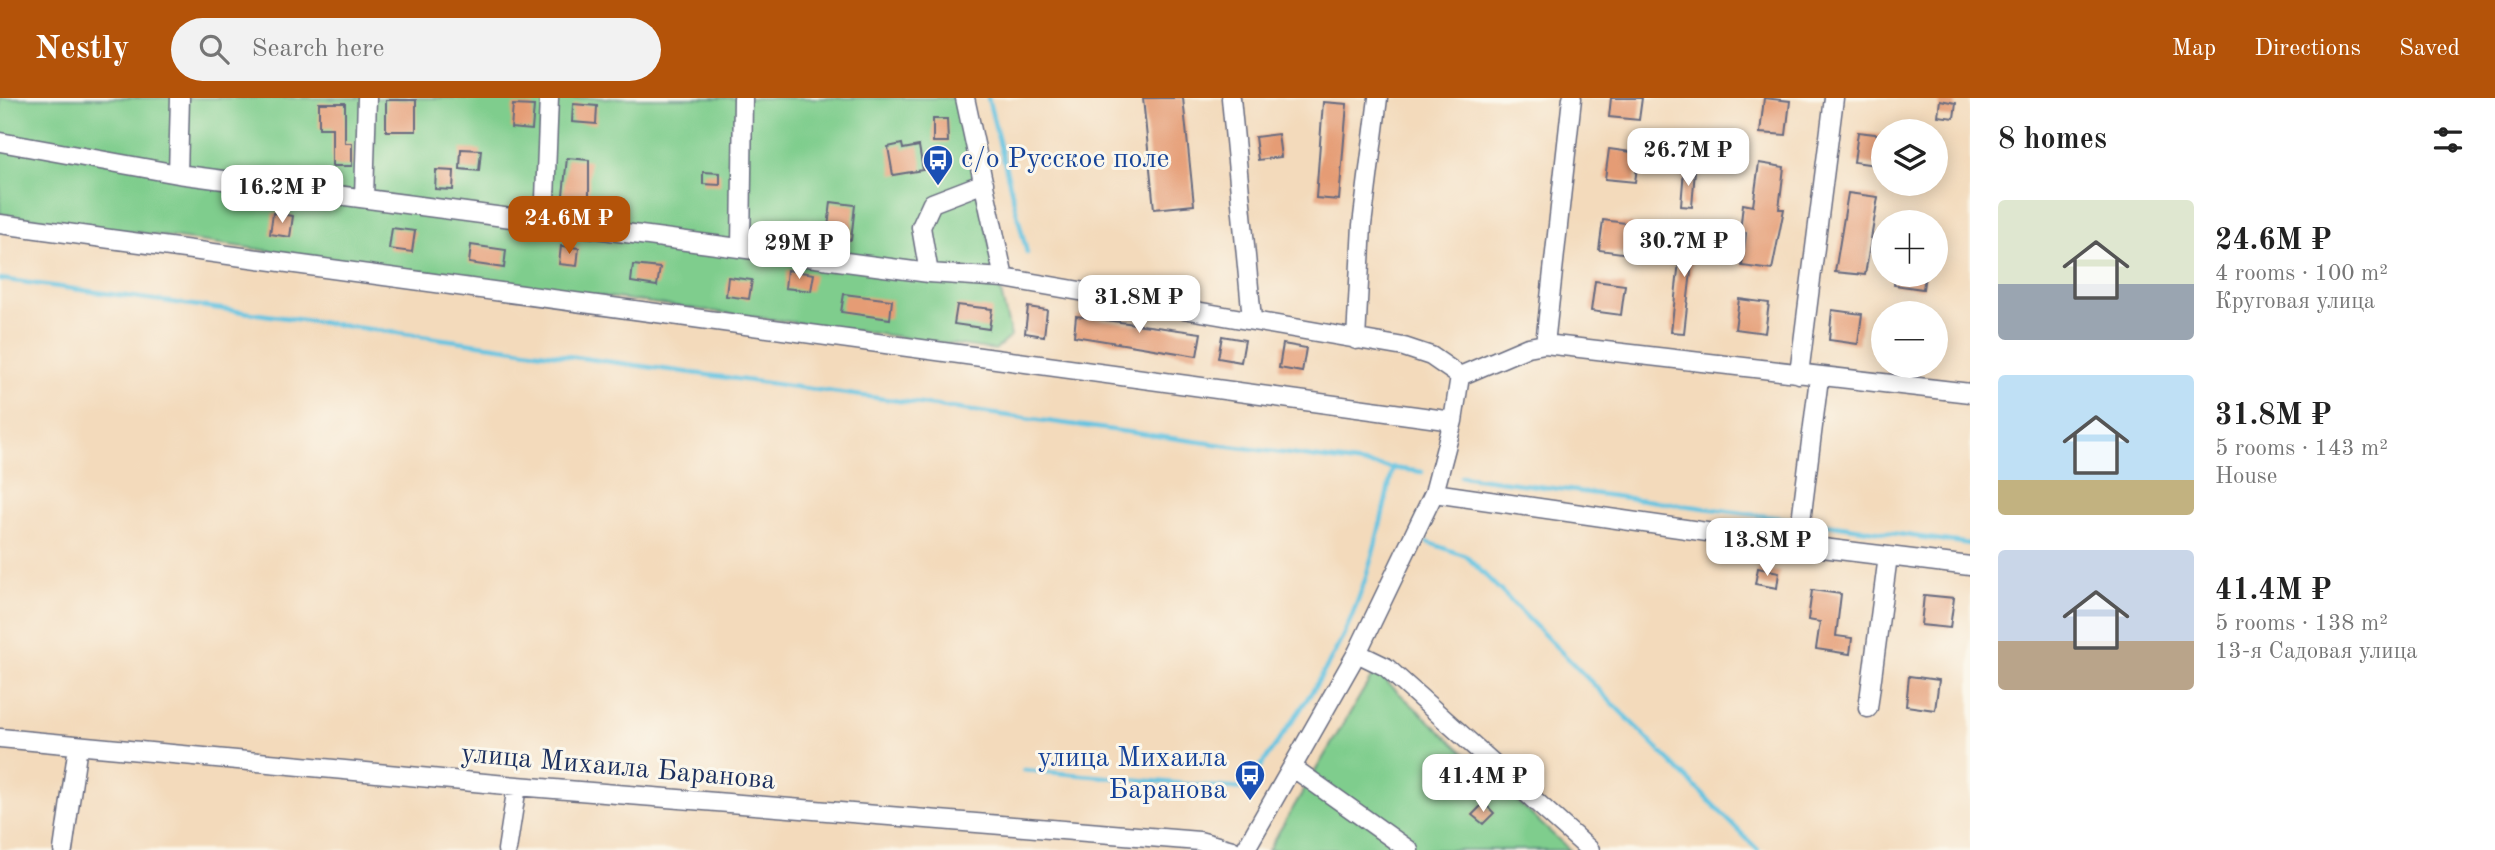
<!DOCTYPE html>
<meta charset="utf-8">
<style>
:root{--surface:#fff;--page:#f2f2f2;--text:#222;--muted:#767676;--accent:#b45309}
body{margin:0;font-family:"Old Standard TT",serif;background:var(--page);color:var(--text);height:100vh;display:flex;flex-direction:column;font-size:26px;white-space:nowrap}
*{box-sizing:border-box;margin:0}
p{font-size:23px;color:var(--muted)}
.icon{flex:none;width:38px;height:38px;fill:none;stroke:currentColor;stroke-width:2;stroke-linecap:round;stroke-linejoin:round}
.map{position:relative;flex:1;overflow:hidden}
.sheet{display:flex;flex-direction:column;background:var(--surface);width:525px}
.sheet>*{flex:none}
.buttons{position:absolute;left:1871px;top:21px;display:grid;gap:14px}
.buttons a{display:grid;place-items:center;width:77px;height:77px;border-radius:50%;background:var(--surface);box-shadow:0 4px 18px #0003;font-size:35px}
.price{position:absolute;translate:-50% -60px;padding:0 16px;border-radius:14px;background:#fff;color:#222;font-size:23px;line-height:46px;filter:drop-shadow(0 2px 4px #0008)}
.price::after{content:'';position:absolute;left:50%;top:42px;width:21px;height:16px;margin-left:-10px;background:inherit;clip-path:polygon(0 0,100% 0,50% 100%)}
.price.selected{background:var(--accent);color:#fff}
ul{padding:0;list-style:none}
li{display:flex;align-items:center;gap:21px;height:175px;padding:0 28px}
li span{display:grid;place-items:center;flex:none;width:196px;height:140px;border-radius:7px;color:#555}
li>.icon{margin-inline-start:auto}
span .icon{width:84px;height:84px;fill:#fffc;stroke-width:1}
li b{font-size:30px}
h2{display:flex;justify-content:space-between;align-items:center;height:84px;padding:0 28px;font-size:30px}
header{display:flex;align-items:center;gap:42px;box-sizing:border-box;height:98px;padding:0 35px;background:var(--accent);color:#fff}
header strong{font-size:33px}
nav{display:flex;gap:38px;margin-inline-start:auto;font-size:24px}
.search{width:490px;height:63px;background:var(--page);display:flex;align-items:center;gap:18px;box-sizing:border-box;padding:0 24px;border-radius:38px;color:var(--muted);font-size:26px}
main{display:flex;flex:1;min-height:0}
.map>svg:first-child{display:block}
.green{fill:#7fcd8d;stroke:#4d7e76;stroke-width:2}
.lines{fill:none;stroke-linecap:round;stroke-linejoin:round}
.stream{stroke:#62c3e1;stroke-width:4.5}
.building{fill:#e59c75}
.minor-casing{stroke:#676b7f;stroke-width:21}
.minor{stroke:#fff;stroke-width:18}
.labels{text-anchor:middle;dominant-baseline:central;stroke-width:6;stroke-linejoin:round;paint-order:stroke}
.transit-label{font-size:28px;fill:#164399;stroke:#fbf7ec;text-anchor:start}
.street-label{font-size:28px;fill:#1b2f5e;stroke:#fbf7ec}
</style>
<header>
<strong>Nestly</strong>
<div class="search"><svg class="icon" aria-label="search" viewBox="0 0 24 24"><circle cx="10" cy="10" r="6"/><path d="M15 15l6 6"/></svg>Search here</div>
<nav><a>Map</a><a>Directions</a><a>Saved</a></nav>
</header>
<main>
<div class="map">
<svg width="1970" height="752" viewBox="0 0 1970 752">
<rect width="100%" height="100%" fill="#fbf7ec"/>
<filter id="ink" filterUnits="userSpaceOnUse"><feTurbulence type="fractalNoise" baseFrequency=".0143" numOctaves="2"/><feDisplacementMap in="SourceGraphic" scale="14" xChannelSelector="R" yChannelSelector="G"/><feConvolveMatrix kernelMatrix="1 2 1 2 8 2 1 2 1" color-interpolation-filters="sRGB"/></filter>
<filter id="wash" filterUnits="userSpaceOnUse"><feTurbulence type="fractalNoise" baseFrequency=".00686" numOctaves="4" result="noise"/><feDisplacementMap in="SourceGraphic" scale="28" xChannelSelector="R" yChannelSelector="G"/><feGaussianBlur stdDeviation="1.57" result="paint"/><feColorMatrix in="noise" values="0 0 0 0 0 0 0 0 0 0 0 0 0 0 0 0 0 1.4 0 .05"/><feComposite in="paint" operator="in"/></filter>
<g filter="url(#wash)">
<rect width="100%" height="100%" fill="#f3dabb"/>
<!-- green -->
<path class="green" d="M0 0H956L1011 238 995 252 0 116Z
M1375 573 1570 752H1268Z"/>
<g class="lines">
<!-- stream -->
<path class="stream" d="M988 0 1027 155
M0 181 1422 374
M1461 378 1796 422
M1804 423 1970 446
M1427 444 1466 458 1758 752
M1024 672 1244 691C1279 643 1317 592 1343 538 1368 486 1381 426 1393 369"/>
</g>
<g id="blocks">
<!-- building -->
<path class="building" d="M1143 0H1183L1194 107 1154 111Z
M1611 0H1642L1639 22 1609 19Z
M1764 0 1790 3 1786 37 1760 35Z
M386 2H416V33H386Z
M1940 2 1956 5 1954 20 1938 18Z
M1323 4 1347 6 1339 102 1316 100Z
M319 5H345V45H352V68H332V30H319Z
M573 6 597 8 596 26 572 24Z
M513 7 534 8 532 32 511 30Z
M933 21H947L948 44H933Z
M1858 34 1883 37V68L1854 64Z
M1278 36 1281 59 1258 62 1255 39Z
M902 46 903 51 919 48 923 72 893 77 888 49Z
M461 51 481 52 479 73 460 71Z
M1609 51 1639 55 1635 84 1605 81Z
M567 60 589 62V108L562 106Z
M1759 65 1784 69 1779 111H1784L1772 172 1742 168 1746 135 1740 134 1743 106 1753 108Z
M1684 71 1695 72 1692 109 1681 108Z
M436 72 454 73 453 92 435 91Z
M703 74 720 75V87L703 86Z
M1848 95 1878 99 1865 177 1835 174Z
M831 104 855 107 851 142 827 138Z
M273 115 293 118 290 139 270 136Z
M1603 122 1633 126 1629 156 1599 152Z
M1683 128 1696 129 1684 235 1671 234Z
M392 130 415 133 412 154 389 151Z
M471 147 506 152 504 170 469 165Z
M561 148 579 150 577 168 559 166Z
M633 167 660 170 657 188 631 184Z
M787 172 814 176 811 193 785 190Z
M1895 177H1925L1923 191 1894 187Z
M728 179 752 182 749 201 726 198Z
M1595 183 1625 187 1621 217 1591 213Z
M844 196 892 202 890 221 841 214Z
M1739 201 1769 205 1765 235 1735 231Z
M957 207 992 211 989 231 954 226Z
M1028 209 1047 212 1044 238 1025 235Z
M1832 212 1862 216 1858 246 1829 242Z
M1076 218 1201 235 1197 258 1074 238Z
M1222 238 1245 242 1241 264 1218 260Z
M1283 246 1306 250 1302 274 1279 270Z
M1758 470 1779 474 1777 490 1755 486Z
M1812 492 1841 496 1836 538 1852 540 1850 556 1816 551 1820 524 1808 522Z
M1924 497 1954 500 1950 530 1921 527Z
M1909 578 1939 582 1935 612 1906 608Z
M1484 705 1494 715 1483 726 1472 717Z"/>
</g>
</g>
<g filter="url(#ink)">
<use href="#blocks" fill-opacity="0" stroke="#676b7f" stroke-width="2"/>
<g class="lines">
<!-- minor casing -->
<g class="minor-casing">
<path id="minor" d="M965 0 1004 180
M1231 0 1252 221
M0 44 178 76 929 175 1004 180 1404 249 1431 258 1460 278
M178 76 180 0
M364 99 367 0
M0 126 1453 323
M544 126 549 0
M741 150 743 0
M929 175 921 129 932 105 984 85
M1356 242 1362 127 1378 0
M1545 246 1572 0
M1799 276 1834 0
M1460 278 1528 249 1545 246 1970 295
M1434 395 1798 447 1970 468
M1798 447 1819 280
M1357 555 1386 569 1590 752
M1868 610 1888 458
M0 640 517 688 1199 743 1232 752
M1292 669 1409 752
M63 752 78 648
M507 752 517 688
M1245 752 1357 555 1434 395 1453 323 1460 278"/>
</g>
<!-- minor -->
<use href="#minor" class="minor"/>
</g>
</g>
<!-- icons -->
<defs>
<g id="bus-pin" transform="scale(1.575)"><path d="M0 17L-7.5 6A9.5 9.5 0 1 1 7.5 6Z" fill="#1a4fb4" stroke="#fbf7ec"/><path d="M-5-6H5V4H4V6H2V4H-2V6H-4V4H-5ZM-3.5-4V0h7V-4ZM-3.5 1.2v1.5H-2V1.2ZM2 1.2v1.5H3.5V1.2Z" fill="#fff"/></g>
</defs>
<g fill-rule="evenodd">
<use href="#bus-pin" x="938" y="62"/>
<use href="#bus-pin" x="1250" y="677"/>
</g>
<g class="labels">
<!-- transit labels -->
<g class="transit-label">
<text x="961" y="62">с/о Русское поле</text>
<text x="1227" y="661" text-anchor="end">улица Михаила<tspan x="1227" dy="32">Баранова</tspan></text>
</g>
<!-- street labels -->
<g class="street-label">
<text transform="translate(618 670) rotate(5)">улица Михаила Баранова</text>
</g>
</g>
</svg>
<div class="buttons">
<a><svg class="icon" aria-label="layers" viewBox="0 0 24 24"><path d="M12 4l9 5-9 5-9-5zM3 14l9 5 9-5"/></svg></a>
<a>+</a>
<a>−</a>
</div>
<b class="price" style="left:1688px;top:90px">26.7M ₽</b>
<b class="price" style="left:282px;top:127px">16.2M ₽</b>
<b class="price selected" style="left:569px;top:158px">24.6M ₽</b>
<b class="price" style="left:1684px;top:181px">30.7M ₽</b>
<b class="price" style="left:799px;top:183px">29M ₽</b>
<b class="price" style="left:1139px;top:237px">31.8M ₽</b>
<b class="price" style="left:1767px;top:480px">13.8M ₽</b>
<b class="price" style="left:1483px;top:716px">41.4M ₽</b>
</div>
<section class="sheet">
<h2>8 homes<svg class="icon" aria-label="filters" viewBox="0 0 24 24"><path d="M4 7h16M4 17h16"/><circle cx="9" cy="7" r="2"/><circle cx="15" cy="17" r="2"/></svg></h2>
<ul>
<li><span style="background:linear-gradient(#dfe7d0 60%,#9aa5b1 0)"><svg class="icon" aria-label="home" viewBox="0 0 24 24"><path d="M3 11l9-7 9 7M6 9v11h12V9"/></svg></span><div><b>24.6M ₽</b><p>4 rooms · 100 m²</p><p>Круговая улица</p></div></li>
<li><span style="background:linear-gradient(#bfe0f5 75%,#c2b280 0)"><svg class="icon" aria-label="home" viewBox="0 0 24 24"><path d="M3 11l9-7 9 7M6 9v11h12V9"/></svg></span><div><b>31.8M ₽</b><p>5 rooms · 143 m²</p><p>House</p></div></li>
<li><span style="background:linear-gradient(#c9d6e8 65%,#b9a48a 0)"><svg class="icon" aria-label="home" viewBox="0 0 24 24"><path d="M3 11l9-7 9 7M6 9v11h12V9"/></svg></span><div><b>41.4M ₽</b><p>5 rooms · 138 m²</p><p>13-я Садовая улица</p></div></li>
</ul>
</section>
</main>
